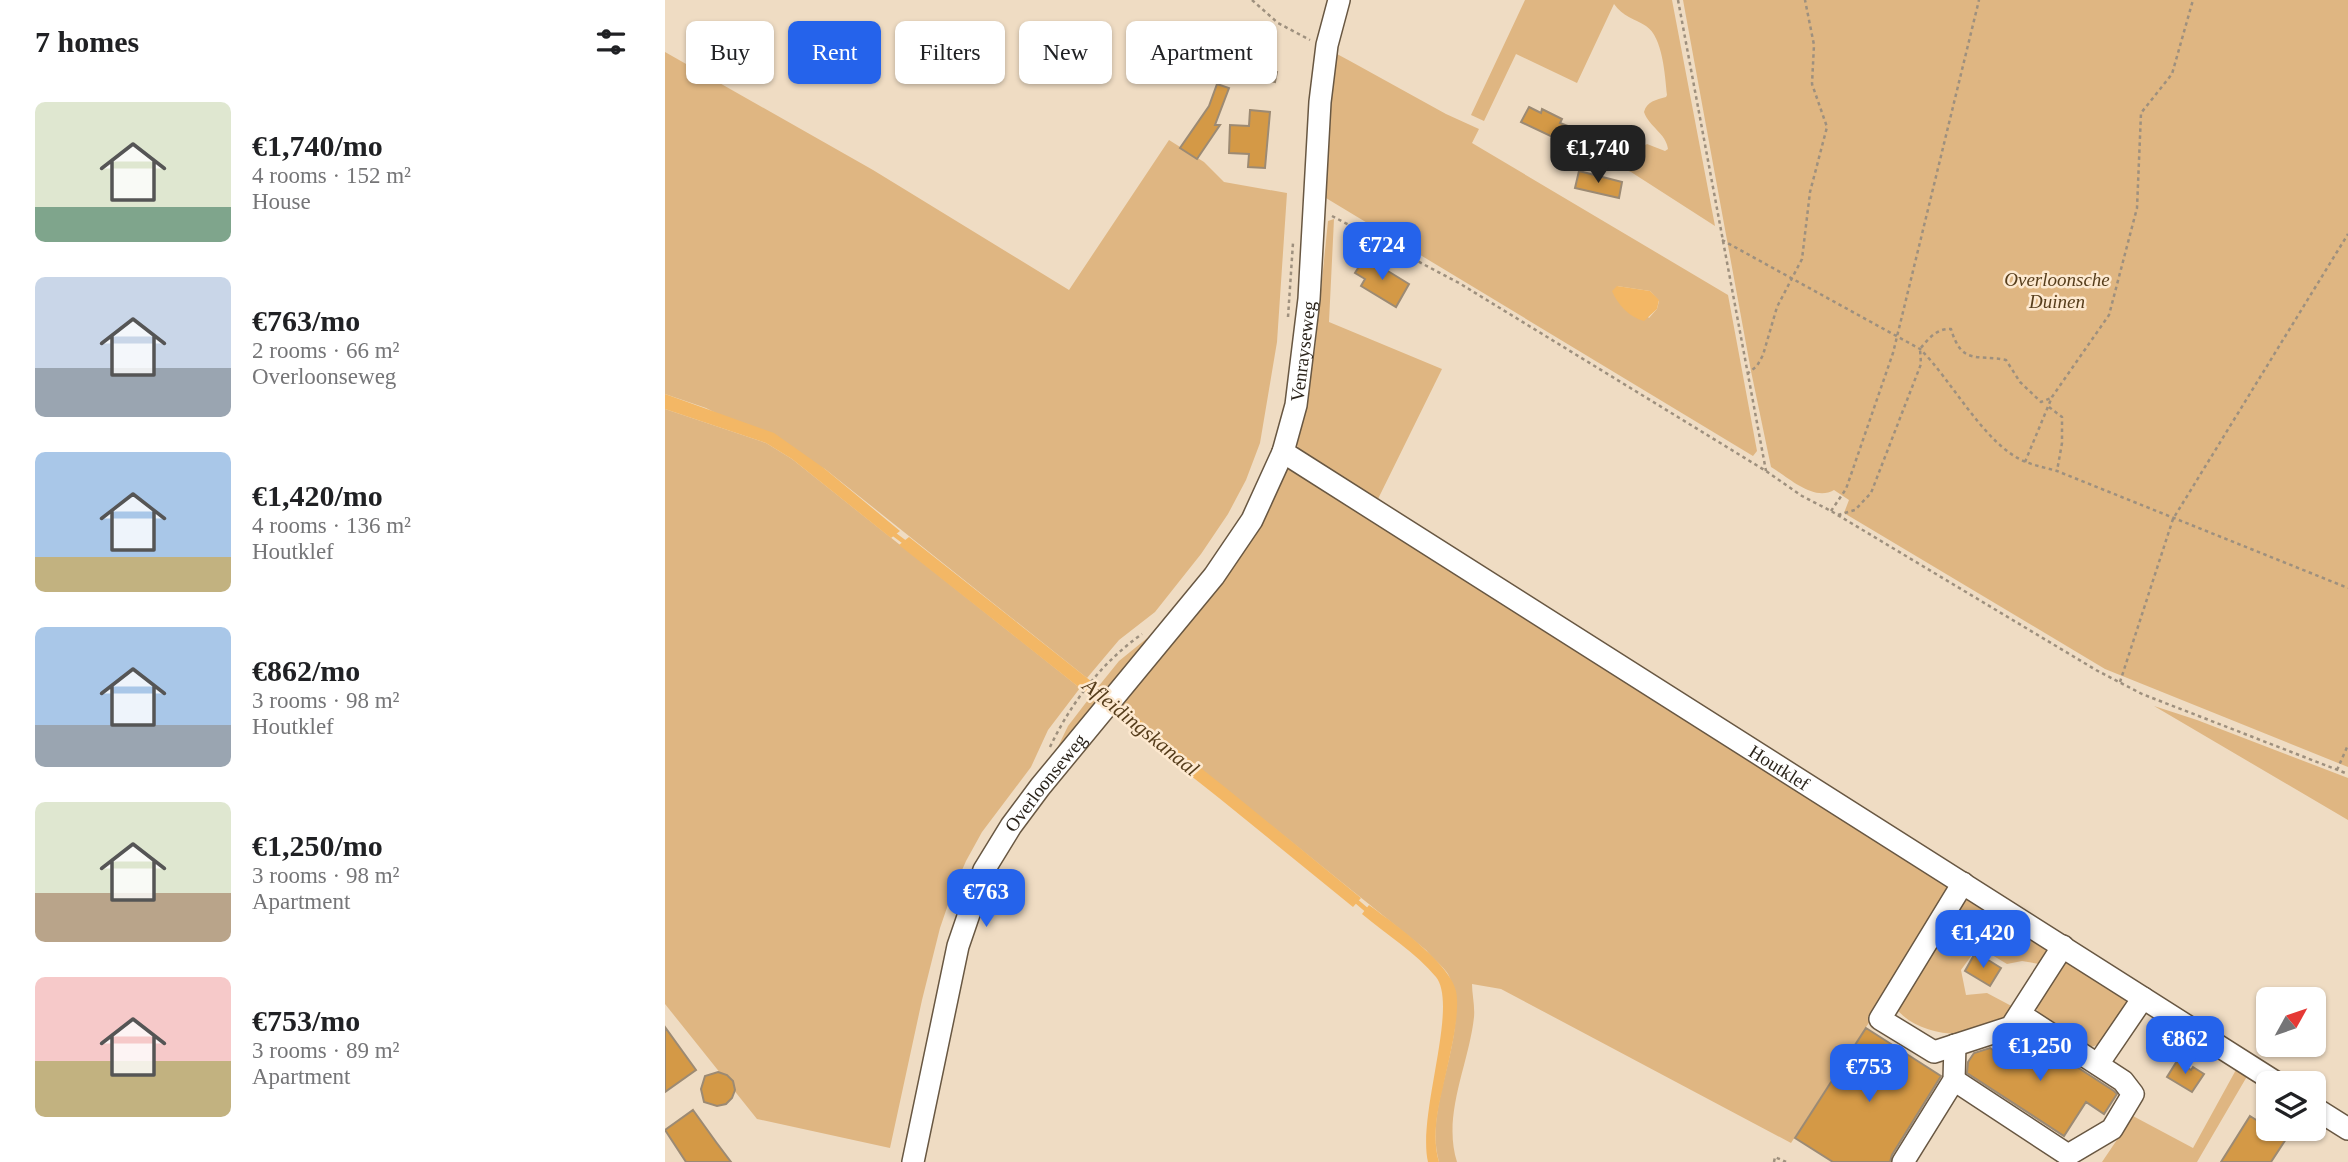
<!DOCTYPE html>
<meta charset="utf-8">
<style>
:root{--surface:#fff;--page:#f2f2f2;--text:#202124;--muted:#757577;--accent:#2563eb}
body{margin:0;font-family:"Times New Roman",serif;background:var(--page);color:var(--text);height:100vh;display:flex;flex-direction:column;font-size:26px;white-space:nowrap}
*{box-sizing:border-box;margin:0}
p{font-size:23px;color:var(--muted)}
.icon{flex:none;width:38px;height:38px;fill:none;stroke:currentColor;stroke-width:2;stroke-linecap:round;stroke-linejoin:round}
.map{position:relative;flex:1;overflow:hidden}
.details{display:flex;flex-direction:column;background:var(--surface);width:665px}
.details>*{flex:none}
.top-card{position:absolute;left:21px;top:21px;width:665px;height:63px;display:flex;gap:14px}
.needle{width:46px;rotate:50deg}
.tools{position:absolute;left:1591px;top:987px;display:grid;gap:14px}
.tools a{display:grid;place-items:center;width:70px;height:70px;border-radius:10px;background:var(--surface);box-shadow:0 2px 5px #0004;font-size:35px}
.price{position:absolute;translate:-50% -60px;padding:0 16px;border-radius:14px;background:var(--accent);color:#fff;font-size:23px;line-height:46px;filter:drop-shadow(0 2px 4px #0008)}
.price::after{content:'';position:absolute;left:50%;top:42px;width:21px;height:16px;margin-left:-10px;background:inherit;clip-path:polygon(0 0,100% 0,50% 100%)}
.price.on{background:#222;color:#fff}
ul{padding:0;list-style:none}
li{display:flex;align-items:center;gap:21px;height:175px;padding:0 35px}
li span{display:grid;place-items:center;flex:none;width:196px;height:140px;border-radius:10px;color:#555}
li>.icon{margin-inline-start:auto}
span .icon{width:84px;height:84px;fill:#fffc;stroke-width:1}
li b{font-size:30px}
h2{display:flex;justify-content:space-between;align-items:center;height:84px;padding:0 35px;font-size:30px}
.chip{padding:0 24px;border-radius:10px;background:var(--surface);box-shadow:0 2px 5px #0004;font-size:24px;line-height:63px}
.chip.on{background:var(--accent);color:#fff}
main{display:flex;flex:1;min-height:0}
.map>svg:first-child{display:block}
.green{fill:#dfb682;fill-rule:evenodd}
.water{fill:#f3b765}
.lines{fill:none;stroke-linecap:round;stroke-linejoin:round}
.stream{stroke:#f3b765;stroke-width:4.5}
.building{fill:#d49946;stroke:#9c8a73;stroke-width:2}
.minor-casing{stroke:#685742;stroke-width:24}
.path{stroke:#9e907e;stroke-width:2.5;stroke-dasharray:3.5 3.5;stroke-linecap:butt}
.minor{stroke:#fff;stroke-width:21}
.labels{text-anchor:middle;dominant-baseline:central;stroke-width:5;stroke-linejoin:round;paint-order:stroke}
.park-label{font-size:19px;font-style:italic;fill:#573e1c;stroke:#fde9d0}
.street-label{font-size:19px;fill:#2b241b;stroke:#fde9d0}
.water-label{font-size:21px;font-style:italic;fill:#563d1b;stroke:#fde9d0}
</style>
<main>
<section class="details">
<h2>7 homes<svg class="icon" aria-label="filters" viewBox="0 0 24 24"><path d="M4 7h16M4 17h16"/><circle cx="9" cy="7" r="2"/><circle cx="15" cy="17" r="2"/></svg></h2>
<ul>
<li><span style="background:linear-gradient(#dfe7d0 75%,#7fa58c 0)"><svg class="icon" aria-label="home" viewBox="0 0 24 24"><path d="M3 11l9-7 9 7M6 9v11h12V9"/></svg></span><div><b>€1,740/mo</b><p>4 rooms · 152 m²</p><p>House</p></div></li>
<li><span style="background:linear-gradient(#c9d6e8 65%,#9aa5b1 0)"><svg class="icon" aria-label="home" viewBox="0 0 24 24"><path d="M3 11l9-7 9 7M6 9v11h12V9"/></svg></span><div><b>€763/mo</b><p>2 rooms · 66 m²</p><p>Overloonseweg</p></div></li>
<li><span style="background:linear-gradient(#a9c7e8 75%,#c2b280 0)"><svg class="icon" aria-label="home" viewBox="0 0 24 24"><path d="M3 11l9-7 9 7M6 9v11h12V9"/></svg></span><div><b>€1,420/mo</b><p>4 rooms · 136 m²</p><p>Houtklef</p></div></li>
<li><span style="background:linear-gradient(#a9c7e8 70%,#9aa5b1 0)"><svg class="icon" aria-label="home" viewBox="0 0 24 24"><path d="M3 11l9-7 9 7M6 9v11h12V9"/></svg></span><div><b>€862/mo</b><p>3 rooms · 98 m²</p><p>Houtklef</p></div></li>
<li><span style="background:linear-gradient(#dfe7d0 65%,#b9a48a 0)"><svg class="icon" aria-label="home" viewBox="0 0 24 24"><path d="M3 11l9-7 9 7M6 9v11h12V9"/></svg></span><div><b>€1,250/mo</b><p>3 rooms · 98 m²</p><p>Apartment</p></div></li>
<li><span style="background:linear-gradient(#f6c9c9 60%,#c2b280 0)"><svg class="icon" aria-label="home" viewBox="0 0 24 24"><path d="M3 11l9-7 9 7M6 9v11h12V9"/></svg></span><div><b>€753/mo</b><p>3 rooms · 89 m²</p><p>Apartment</p></div></li>
</ul>
</section>
<div class="map">
<svg width="1683" height="1162" viewBox="0 0 1683 1162">
<rect width="100%" height="100%" fill="#efdcc3"/>
<!-- green -->
<path class="green" d="M860 0H1007L1050 226 966 172 932 159 940 138 949 131 959 137 965 156 974 155 977 147 982 144 1000 151 1003 149C1001 133 984 127 979 112 982 101 991 100 1001 97L1002 95C1000 76 998 37 981 26 970 19 957 16 949 4L912 83 851 54 819 121 806 115Z
M1018 0H1683V767L1440 669 1179 513 1184 500 1169 490C1149 502 1124 478 1106 467L1086 371Z
M0 52 208 170 404 290 504 140 539 162 559 182 622 193 612 342 595 443 581 480 563 514 536 554 490 612 454 640 422 678 160 469 41 408 0 394Z
M665 54H672L685 61 781 114 814 129 807 143 1063 295 1092 451 1088 456 656 195ZM952 286 985 291 994 301 992 309 984 318Z
M669 219 664 322 777 369 711 503 633 450 631 438 650 349 663 221Z
M0 409 101 443 127 459 415 688 383 730 366 767 317 832 301 861 287 893 275 928 257 1000 225 1148 92 1119 0 1004Z
M627 469 1281 883 1284 899 1126 1143 836 989 807 984C807 994 810 1006 809 1017 804 1064 777 1115 792 1162H774C757 1103 810 1029 783 974 778 966 767 958 761 950L455 704 581 548 603 512 622 470Z
M502 622 441 694 433 687 454 661Z
M426 696 434 703 388 757 403 726Z
M1489 706 1532 720 1683 778V820Z
M1306 896 1379 945 1383 956 1380 962 1374 964 1357 961 1342 964 1322 952 1318 958 1309 952 1296 970 1301 995 1322 993 1354 1010C1343 1016 1332 1025 1320 1029 1292 1040 1248 1032 1230 1007L1299 897Z
M1399 957 1469 1002 1438 1043 1426 1047 1374 1016 1370 1002Z
M1572 1068 1584 1073 1532 1162H1437L1468 1116 1528 1148Z"/>
<!-- water -->
<path class="water" d="M952 286 985 291 994 300 992 309 979 321C964 317 953 305 947 291Z
M0 394 109 433 160 469 235 531 226 538 127 459 101 443 0 409Z
M244 537 561 788 696 898 688 907 554 798 234 545Z
M704 905C728 923 785 963 791 991 796 1015 783 1063 778 1087 772 1111 767 1139 774 1162H763C752 1115 794 1006 771 977 751 953 721 934 697 914Z"/>
<g class="lines">
<!-- stream -->
<path class="stream" d="M226 532 242 544
M690 900 704 912"/>
</g>
<!-- building -->
<path class="building" d="M579 66 612 72 610 82 577 76Z
M552 84 564 88 550 125H555L532 159 515 148 544 106Z
M864 107 876 113 877 109 897 119 895 123 903 126 896 141 856 122Z
M585 110 605 112 600 168 583 167 584 154 564 153 565 125 584 126Z
M914 171 957 182 954 198 910 188Z
M700 257 744 284 731 307 696 286 700 279 690 273Z
M1309 955 1318 961 1320 958 1336 968 1325 986 1300 971Z
M0 1027 31 1070 0 1092Z
M1201 1028 1276 1076 1227 1155 1225 1162H1168L1130 1138Z
M1358 1032 1449 1091 1452 1094 1439 1114 1421 1102 1399 1136 1302 1073 1303 1062 1309 1053 1325 1048 1341 1058Z
M1512 1061 1526 1070 1528 1067 1539 1074 1527 1092 1502 1077Z
M53 1072 62 1075 68 1081 70 1090 67 1098 61 1104 52 1106 39 1102 36 1089 40 1076Z
M28 1110 51 1142 66 1162H21L0 1130Z
M1585 1116 1621 1139 1606 1162H1556Z"/>
<g class="lines">
<!-- minor casing -->
<g class="minor-casing">
<g id="minor">
<path id="s1" d="M618 452 1612 1083"/>
<path d="M1298 883 1215 1019 1269 1052 1346 1027 1398 946"/>
<path d="M1433 1064 1478 998"/>
<path d="M1289 1080 1403 1155 1447 1129 1468 1094 1458 1081 1355 1014"/>
<path d="M1648 1107 1683 1129"/>
<path id="s2" d="M248 1162 293 946 319 870 346 826 375 787 549 576 587 520 618 452 631 405 644 299 655 102 662 45 674 0"/>
<path d="M1238 1162 1289 1080 1290 1045"/>
</g>
</g>
<!-- path -->
<path class="path" d="M587 0 613 23 645 40
M1013 0 1101 471
M667 216 794 283 1101 471 1137 496 1166 511 1431 670 1477 694 1683 774
M1057 240 1255 349C1287 380 1320 446 1361 462 1371 466 1382 468 1392 471L1683 588
M623 317 628 243
M1082 374 1092 366 1098 355 1112 307 1137 259 1145 192 1162 127 1147 84 1149 45 1140 0
M1384 407 1397 417V443L1392 471
M1360 462 1387 397 1444 315 1472 208 1476 113 1507 74 1528 0
M1166 511 1181 489 1228 353 1314 0
M1173 515 1190 510 1206 493 1256 364 1255 349C1263 339 1272 328 1286 329 1297 366 1312 354 1341 360L1355 382 1376 402 1386 398
M1455 682 1508 519 1683 234
M385 747C406 703 436 663 477 634
M1672 770 1683 745
M1109 1162 1110 1157 1121 1162"/>
<!-- minor -->
<use href="#minor" class="minor"/>
</g>
<g class="labels">
<!-- park labels -->
<g class="park-label">
<text x="1392" y="279">Overloonsche<tspan x="1392" dy="22">Duinen</tspan></text>
</g>
<!-- street labels -->
<g class="street-label">
<text stroke="none"><textPath href="#s2" startOffset="920">Venrayseweg</textPath></text>
<text stroke="none"><textPath href="#s1" startOffset="588">Houtklef</textPath></text>
<text stroke="none"><textPath href="#s2" startOffset="408">Overloonseweg</textPath></text>
</g>
<!-- water labels -->
<g class="water-label">
<text transform="translate(476 727) rotate(39)">Afleidingskanaal</text>
</g>
</g>
</svg>
<div class="tools">
<a><svg class="needle" viewBox="-14 -14 28 28"><path d="M0-13l5 13h-10z" fill="#e53935"/><path d="M0 13l5-13h-10z" fill="#757577"/></svg></a>
<a><svg class="icon" aria-label="layers" viewBox="0 0 24 24"><path d="M12 4l9 5-9 5-9-5zM3 14l9 5 9-5"/></svg></a>
</div>
<b class="price on" style="left:933px;top:185px">€1,740</b>
<b class="price" style="left:717px;top:282px">€724</b>
<b class="price" style="left:321px;top:929px">€763</b>
<b class="price" style="left:1318px;top:970px">€1,420</b>
<b class="price" style="left:1520px;top:1076px">€862</b>
<b class="price" style="left:1375px;top:1083px">€1,250</b>
<b class="price" style="left:1204px;top:1104px">€753</b>
<div class="top-card">
<a class="chip">Buy</a>
<a class="chip on">Rent</a>
<a class="chip">Filters</a>
<a class="chip">New</a>
<a class="chip">Apartment</a>
</div>
</div>
</main>
